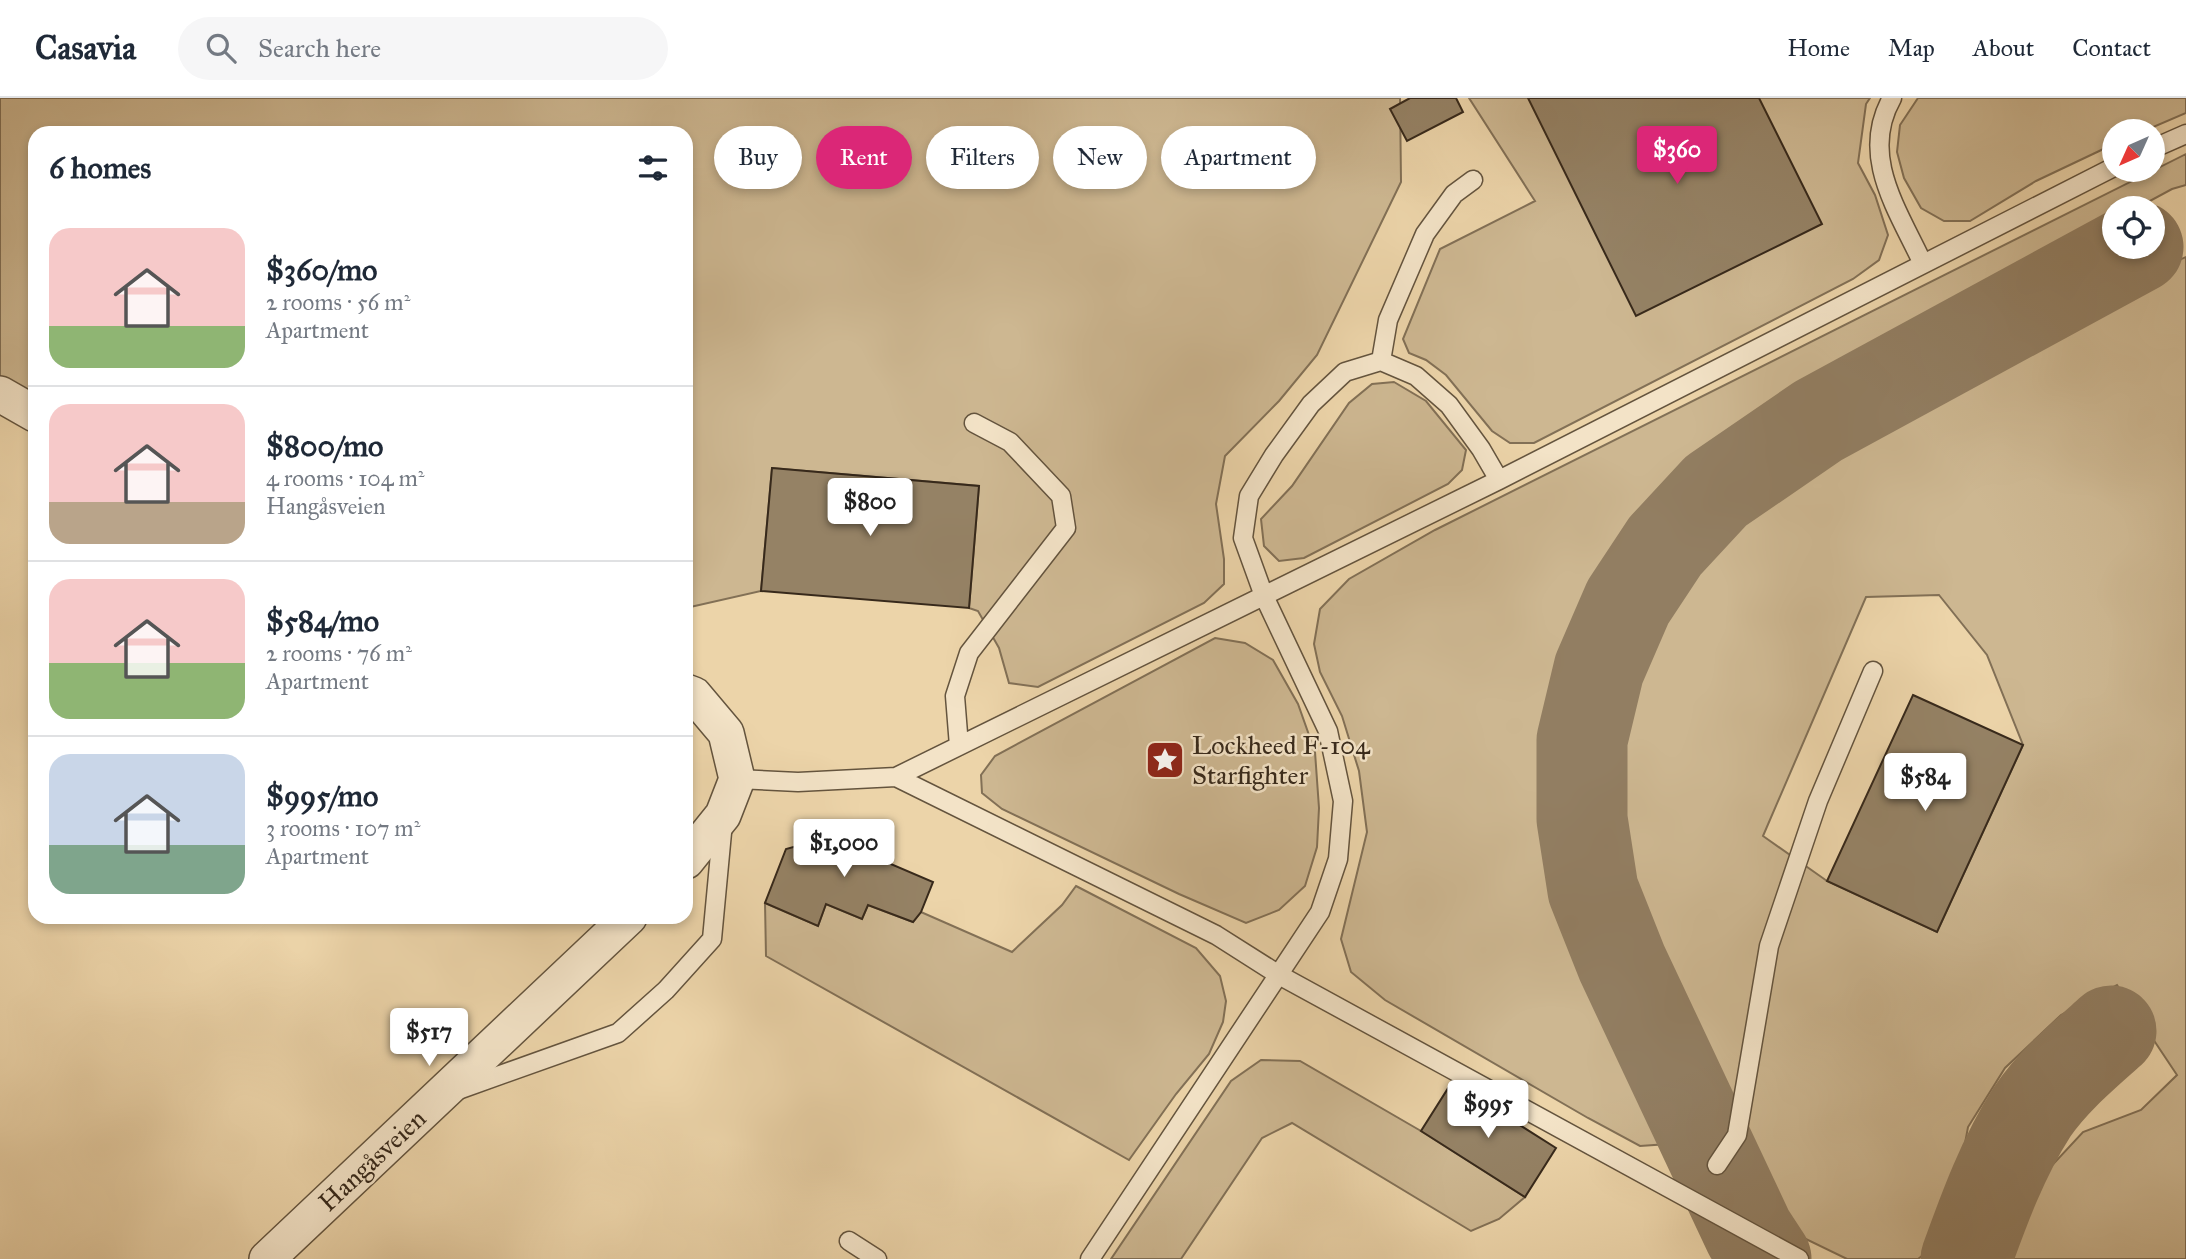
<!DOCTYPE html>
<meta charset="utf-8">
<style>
:root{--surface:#fff;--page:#f6f6f7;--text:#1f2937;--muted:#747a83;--line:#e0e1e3;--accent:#db2777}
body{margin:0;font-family:"IM FELL Great Primer",serif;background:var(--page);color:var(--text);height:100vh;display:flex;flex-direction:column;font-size:26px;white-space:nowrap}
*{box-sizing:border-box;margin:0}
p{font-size:23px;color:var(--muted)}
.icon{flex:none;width:38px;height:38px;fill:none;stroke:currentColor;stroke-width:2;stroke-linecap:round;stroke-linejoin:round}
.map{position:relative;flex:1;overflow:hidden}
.drawer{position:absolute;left:28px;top:28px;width:665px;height:798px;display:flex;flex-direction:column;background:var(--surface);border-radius:21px;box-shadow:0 4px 10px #0003}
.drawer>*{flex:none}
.top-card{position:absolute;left:714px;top:28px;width:665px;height:63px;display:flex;gap:14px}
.needle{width:46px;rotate:225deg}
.controls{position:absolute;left:2102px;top:21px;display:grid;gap:14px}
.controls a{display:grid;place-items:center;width:63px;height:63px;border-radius:50%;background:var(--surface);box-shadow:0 4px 10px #0003;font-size:35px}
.price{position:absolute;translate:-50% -60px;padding:0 16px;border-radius:7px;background:#fff;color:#222;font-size:23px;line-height:46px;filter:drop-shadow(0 2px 4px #0008)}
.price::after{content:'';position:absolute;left:50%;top:42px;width:21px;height:16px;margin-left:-10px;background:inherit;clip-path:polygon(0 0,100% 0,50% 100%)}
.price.on{background:var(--accent);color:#fff}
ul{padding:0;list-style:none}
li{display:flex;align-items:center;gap:21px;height:175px;padding:0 21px}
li+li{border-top:2px solid var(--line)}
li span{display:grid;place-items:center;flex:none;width:196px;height:140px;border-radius:21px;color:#555}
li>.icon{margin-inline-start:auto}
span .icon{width:84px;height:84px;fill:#fffc;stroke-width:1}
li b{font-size:30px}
h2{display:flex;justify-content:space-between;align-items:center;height:84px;padding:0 21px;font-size:30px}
.pill{padding:0 24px;border-radius:32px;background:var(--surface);box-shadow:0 4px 10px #0003;font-size:24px;line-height:63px}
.pill.on{background:var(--accent);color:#fff}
header{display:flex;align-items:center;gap:42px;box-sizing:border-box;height:98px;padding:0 35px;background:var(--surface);border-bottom:2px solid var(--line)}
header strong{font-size:33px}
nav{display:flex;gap:38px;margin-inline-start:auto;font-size:24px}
.search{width:490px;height:63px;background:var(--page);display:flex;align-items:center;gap:18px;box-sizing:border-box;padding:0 24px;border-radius:38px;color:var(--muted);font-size:26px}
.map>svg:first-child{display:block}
.green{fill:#cdb791;stroke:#827056;stroke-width:2;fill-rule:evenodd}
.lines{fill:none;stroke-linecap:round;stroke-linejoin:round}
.taxiway{stroke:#927e62;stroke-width:91}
.building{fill:#958265;stroke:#37291b;stroke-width:2}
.service-casing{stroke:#64543e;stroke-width:21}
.minor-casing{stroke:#64543e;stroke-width:38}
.service{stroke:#f3e3c7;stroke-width:18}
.minor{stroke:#f3e3c7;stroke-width:35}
.labels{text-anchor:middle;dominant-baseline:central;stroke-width:5;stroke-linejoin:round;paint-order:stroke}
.poi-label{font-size:26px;fill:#37291b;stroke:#f3e3c7;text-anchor:start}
.street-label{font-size:26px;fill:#37291b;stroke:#f3e3c7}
</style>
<header>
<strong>Casavia</strong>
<div class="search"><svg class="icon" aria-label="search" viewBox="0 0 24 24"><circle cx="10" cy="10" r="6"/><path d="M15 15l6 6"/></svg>Search here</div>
<nav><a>Home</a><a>Map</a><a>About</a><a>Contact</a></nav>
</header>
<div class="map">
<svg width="2186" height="1161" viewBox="0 0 2186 1161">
<rect width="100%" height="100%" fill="#ecd4a9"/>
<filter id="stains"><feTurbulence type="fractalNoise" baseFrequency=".00286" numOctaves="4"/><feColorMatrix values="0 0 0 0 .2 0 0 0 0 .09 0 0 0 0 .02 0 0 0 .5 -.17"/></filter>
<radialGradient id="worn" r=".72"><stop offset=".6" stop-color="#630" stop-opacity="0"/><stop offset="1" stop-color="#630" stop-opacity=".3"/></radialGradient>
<!-- green -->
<path class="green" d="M0 0H1400L1401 84 1317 257 1279 303 1225 358 1216 406 1224 461V486L1204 505 1038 589 1009 585 999 550 978 513 969 510 979 388 772 370 761 493 686 510V35H35V316L0 296Z
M1469 0H1870L1866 6 1858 65 1875 97 1888 137 1879 162 1853 181 1534 345H1510L1492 333 1446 277 1426 262 1409 255 1403 241 1440 151 1535 103Z
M1918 0H2186V15L2144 33H2114V46L2036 83 1970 123H1944L1921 110 1904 80 1897 54 1900 27Z
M2186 56V87L2172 91 2137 110H2114V123L1878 252 1706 357 1625 433 1578 510 1550 601 1543 675 1549 761 1566 833 1668 1046 1640 1048 1588 1020 1385 902 1351 874 1341 841 1367 734 1359 673 1342 618 1320 574 1314 546 1320 511 1349 481 1435 432Z
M2186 159V1161H2006L2009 1145 2043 1077 2083 1034 2141 1012 2177 977 2117 887 2061 917 2005 970 1968 1029 1955 1099 1932 1150 1918 1161H1847L1779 1128 1697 955 1634 814 1614 736 1613 676 1626 603 1648 547 1672 505 1722 438 1787 385 2156 172ZM1939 497 1987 557 2023 647 1937 834 1827 783 1763 738 1866 499Z
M1394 284 1426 303 1466 352 1462 372 1448 386 1304 460 1279 463 1264 448 1261 421 1292 388 1349 305 1372 286Z
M1215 540 1245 545 1273 562 1298 606 1315 654 1319 710 1317 749 1305 788 1279 812 1246 825 1179 796 1002 711 982 695 981 677 995 658Z
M1076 788 1196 850 1220 878 1226 903 1223 924 1209 956 1176 996 1129 1062 766 858 765 805 818 828 826 806 862 821 868 807 913 824 921 814 1012 854 1062 807Z
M1261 962 1300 963 1421 1033 1525 1099 1499 1121 1471 1133 1292 1025 1262 1040 1181 1161H1111L1231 983Z"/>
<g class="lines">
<!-- taxiway -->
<path class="taxiway" d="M1766 1161 1749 1135 1622 865 1593 792 1582 721V642L1599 571 1628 504 1665 448 1716 393 1818 323 2138 149
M1966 1161C1984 1111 2003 1059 2032 1014 2053 983 2083 958 2111 933"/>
</g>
<!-- building -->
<path class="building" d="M1410 0H1456L1463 14 1407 43 1390 11Z
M1528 0H1759L1822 126 1636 218Z
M772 370 979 388 969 510 761 493Z
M1913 597 2023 647 1937 834 1827 783Z
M812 723 890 754 886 764 933 784 921 814 913 824 868 807 862 821 826 806 818 828 765 805 786 751 801 747Z
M1452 984 1556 1050 1525 1099 1421 1033Z"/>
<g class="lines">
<!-- service casing -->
<g class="service-casing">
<path id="service" d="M1892 0C1859 58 1898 112 1923 166
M2152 51 2186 36
M1381 263 1388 222 1425 136 1454 96 1473 82
M959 648 955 598 969 555 1066 430 1061 398 1010 344 974 325
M737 681 798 684 896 679
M458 992 618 935 666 892 712 841 723 724
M1717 1067 1737 1037 1769 848 1818 703 1873 573
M849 1143 877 1161
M1090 1161 1320 814 1338 761 1343 703 1328 633 1264 498 1243 440 1249 398 1274 357 1311 306 1345 274 1381 263 1416 278 1449 307 1481 351 1499 382
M1799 1161 1279 877 1216 837 896 679 1499 382 2114 69"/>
</g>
<!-- minor casing -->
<g class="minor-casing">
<path id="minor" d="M0 296 35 316
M686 594 694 597 726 635 737 681 723 717 686 763
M267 1161 629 819"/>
</g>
<!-- service -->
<use href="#service" class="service"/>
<!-- minor -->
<use href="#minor" class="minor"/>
</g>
<!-- icons -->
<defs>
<g id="sight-square" transform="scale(2.0125)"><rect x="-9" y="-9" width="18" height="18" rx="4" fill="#8f2418" stroke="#f3e3c7"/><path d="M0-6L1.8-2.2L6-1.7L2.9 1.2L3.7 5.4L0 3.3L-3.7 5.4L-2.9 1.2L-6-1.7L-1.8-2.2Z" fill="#fff"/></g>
</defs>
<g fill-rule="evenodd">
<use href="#sight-square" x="1165" y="662"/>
</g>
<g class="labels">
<!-- poi labels -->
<g class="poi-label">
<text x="1192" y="647">Lockheed F-104<tspan x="1192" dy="30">Starfighter</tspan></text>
</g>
<!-- street labels -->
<g class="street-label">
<text transform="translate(372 1062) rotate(-43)">Hangåsveien</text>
</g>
</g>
<rect width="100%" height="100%" filter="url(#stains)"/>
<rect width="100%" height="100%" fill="url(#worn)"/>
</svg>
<div class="controls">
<a><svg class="needle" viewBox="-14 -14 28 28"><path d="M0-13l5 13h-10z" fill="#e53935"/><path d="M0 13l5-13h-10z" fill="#747a83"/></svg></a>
<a><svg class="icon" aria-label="locate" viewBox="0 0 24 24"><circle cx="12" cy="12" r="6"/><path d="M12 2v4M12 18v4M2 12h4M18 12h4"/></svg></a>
</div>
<b class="price on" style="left:1677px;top:88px">$360</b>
<b class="price" style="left:870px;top:440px">$800</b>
<b class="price" style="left:1925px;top:715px">$584</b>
<b class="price" style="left:844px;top:781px">$1,000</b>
<b class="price" style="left:429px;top:970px">$517</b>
<b class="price" style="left:1488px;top:1042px">$995</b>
<div class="top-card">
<a class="pill">Buy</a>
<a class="pill on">Rent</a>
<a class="pill">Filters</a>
<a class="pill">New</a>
<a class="pill">Apartment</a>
</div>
<section class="drawer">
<h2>6 homes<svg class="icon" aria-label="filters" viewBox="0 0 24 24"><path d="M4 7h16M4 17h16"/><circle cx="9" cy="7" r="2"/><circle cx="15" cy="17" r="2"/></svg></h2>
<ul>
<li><span style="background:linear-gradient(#f6c9c9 70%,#8fb573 0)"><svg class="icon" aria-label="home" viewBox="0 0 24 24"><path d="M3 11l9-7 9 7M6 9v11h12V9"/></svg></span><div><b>$360/mo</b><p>2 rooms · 56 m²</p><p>Apartment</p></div></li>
<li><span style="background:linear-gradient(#f6c9c9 70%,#b9a48a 0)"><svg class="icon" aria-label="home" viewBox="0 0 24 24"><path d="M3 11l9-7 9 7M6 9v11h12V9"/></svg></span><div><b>$800/mo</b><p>4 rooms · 104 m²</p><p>Hangåsveien</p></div></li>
<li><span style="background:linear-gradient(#f6c9c9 60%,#8fb573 0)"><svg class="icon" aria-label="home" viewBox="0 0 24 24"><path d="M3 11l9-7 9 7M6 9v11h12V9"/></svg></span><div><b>$584/mo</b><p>2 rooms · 76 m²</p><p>Apartment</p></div></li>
<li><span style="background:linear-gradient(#c9d6e8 65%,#7fa58c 0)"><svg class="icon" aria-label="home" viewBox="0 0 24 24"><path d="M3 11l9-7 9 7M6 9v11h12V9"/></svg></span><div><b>$995/mo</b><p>3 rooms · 107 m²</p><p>Apartment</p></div></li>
</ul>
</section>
</div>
